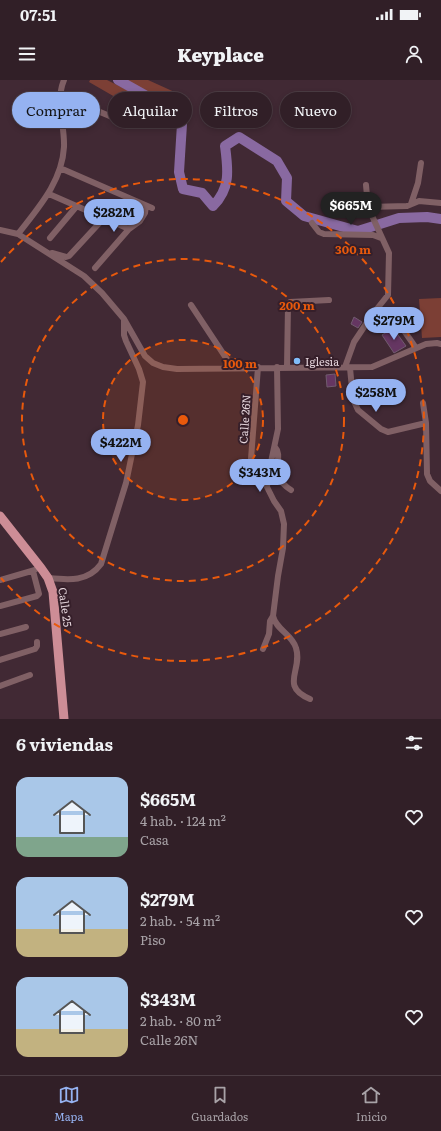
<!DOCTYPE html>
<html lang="es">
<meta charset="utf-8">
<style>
:root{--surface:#311f27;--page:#39272f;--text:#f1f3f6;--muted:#a8a2a7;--line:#4c3d44;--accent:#95b2f1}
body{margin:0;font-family:Literata,serif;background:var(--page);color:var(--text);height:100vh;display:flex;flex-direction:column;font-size:15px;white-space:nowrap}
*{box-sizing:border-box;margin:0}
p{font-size:13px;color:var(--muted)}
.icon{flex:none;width:22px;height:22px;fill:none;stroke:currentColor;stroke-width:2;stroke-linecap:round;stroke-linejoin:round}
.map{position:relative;height:639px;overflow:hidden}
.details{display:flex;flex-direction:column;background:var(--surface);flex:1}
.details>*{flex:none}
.banner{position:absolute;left:12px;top:12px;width:417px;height:36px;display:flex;gap:8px}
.price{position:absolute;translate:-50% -34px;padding:0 9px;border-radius:14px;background:var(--accent);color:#111;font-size:13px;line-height:26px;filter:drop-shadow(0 1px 2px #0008)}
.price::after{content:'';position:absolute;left:50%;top:24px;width:12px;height:9px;margin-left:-6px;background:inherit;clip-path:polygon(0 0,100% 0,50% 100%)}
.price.current{background:#222;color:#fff}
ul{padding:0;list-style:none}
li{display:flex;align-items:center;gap:12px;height:100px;padding:0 16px}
li span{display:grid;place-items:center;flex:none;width:112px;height:80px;border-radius:12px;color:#555}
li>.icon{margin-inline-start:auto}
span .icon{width:48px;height:48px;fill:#fffc;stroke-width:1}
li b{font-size:17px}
h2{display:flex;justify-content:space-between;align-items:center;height:48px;padding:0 16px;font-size:17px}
.tag{padding:0 14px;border-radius:18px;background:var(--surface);box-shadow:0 2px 6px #0003,0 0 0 1px var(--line);font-size:14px;line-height:36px}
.tag.current{background:var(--accent);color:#111}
.status{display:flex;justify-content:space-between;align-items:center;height:28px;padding:0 20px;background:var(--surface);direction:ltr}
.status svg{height:11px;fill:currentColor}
header{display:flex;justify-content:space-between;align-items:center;height:52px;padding:0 16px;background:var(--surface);font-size:18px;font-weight:800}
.tabs{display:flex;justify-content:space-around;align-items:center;height:56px;border-top:1px solid var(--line);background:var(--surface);font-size:11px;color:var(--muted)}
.tabs a{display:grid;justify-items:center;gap:2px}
.tabs .current{color:var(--accent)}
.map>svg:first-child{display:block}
.green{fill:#7c3f35}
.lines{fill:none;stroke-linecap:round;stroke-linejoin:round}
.river{stroke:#8969a1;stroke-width:10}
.building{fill:#653662;stroke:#715b6f}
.minor{stroke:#806065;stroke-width:6}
.primary{stroke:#cd8d96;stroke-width:9}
.ring{fill:none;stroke:#e8590c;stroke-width:2;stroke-dasharray:7 5}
.poi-dot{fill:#80bdfa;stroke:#361f2a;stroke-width:1.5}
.labels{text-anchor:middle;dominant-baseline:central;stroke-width:4;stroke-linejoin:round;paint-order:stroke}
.poi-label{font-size:11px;fill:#e3d3da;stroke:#361f2a;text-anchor:start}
.street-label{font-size:11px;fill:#e3d3da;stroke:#361f2a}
.centre{fill:#e8590c;stroke:#361f2a;stroke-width:2}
.ring-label{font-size:12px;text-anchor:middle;font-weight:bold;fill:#e8590c;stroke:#361f2a;stroke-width:4;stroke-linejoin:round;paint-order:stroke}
</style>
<div class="status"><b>07:51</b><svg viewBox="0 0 49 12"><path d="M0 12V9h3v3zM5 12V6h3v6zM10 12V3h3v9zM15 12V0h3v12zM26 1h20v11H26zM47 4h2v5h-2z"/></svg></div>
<header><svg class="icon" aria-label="menu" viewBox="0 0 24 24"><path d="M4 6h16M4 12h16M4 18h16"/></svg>Keyplace<svg class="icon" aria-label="person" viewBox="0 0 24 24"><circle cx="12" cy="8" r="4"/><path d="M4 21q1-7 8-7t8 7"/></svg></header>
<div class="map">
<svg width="441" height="639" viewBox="0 0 441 639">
<rect width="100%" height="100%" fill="#412934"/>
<!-- green -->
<path class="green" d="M90 0H107L177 35 167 47 89 2Z
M122 0H148L190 19 180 31Z
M441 218V257L422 258 419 219Z"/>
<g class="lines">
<!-- river -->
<path class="river" d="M118 0 179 34 182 44 179 92 183 109 202 113 213 126C231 108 228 89 225 66L239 57 277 81 287 98 286 121 304 136 358 151 399 138 427 137 441 139"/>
</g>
<!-- building -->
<path class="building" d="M354 237 362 242 358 248 351 244Z
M393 248 406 266 394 273 382 255Z
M335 294 336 306 327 307 326 295Z"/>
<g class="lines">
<!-- minor -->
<path class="minor" d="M60 23 81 24 112 37
M60 88 152 128
M49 114 129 149
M411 124 418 103 421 83
M368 127 407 126 419 121 441 123
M312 143 319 152 324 154 373 155 381 158
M0 150 18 154 84 196 102 213 124 239 145 276 153 283 163 287 177 289 372 287 426 264 437 263 441 264
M18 154C38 128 62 102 64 67 65 45 55 21 64 0
M50 158 76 127
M52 173 66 177 69 176 104 138
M95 188 129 149 140 141 145 133 146 126
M191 225 232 287
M372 235 384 240H391L398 242 416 268
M277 287 278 349 268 396 267 407 274 421 281 431 284 444 283 468 278 496 273 536C276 550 292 554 296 568 303 590 279 606 310 619
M287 287 288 226 290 222 329 220
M345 287 354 262 372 235 388 215 389 173 368 127 366 105
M350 288 353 319 358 330 381 349 388 352 426 343
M423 323 426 343 427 394 430 401 441 411
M275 367C285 378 266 394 291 410
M250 392 258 287
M48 498C69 500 88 502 101 484L126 403 138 345 143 302 139 289 126 261 124 255V240
M0 500 35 490
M0 526 37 516 39 514 33 491
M0 554 26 547
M263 569 269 554 270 541 273 536
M0 580 35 569 37 566V562
M0 606 30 595"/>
<!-- primary -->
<path class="primary" d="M0 436 41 488 48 498 53 512 64 639"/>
</g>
<!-- distance rings -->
<circle cx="183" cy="340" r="80" fill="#e8590c" fill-opacity=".12"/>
<g class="ring">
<circle cx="183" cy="340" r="80"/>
<circle cx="183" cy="340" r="161"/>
<path d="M1 182A241 241 0 1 1 1 498"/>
</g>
<!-- markers -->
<circle class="poi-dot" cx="297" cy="281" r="4"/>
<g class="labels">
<!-- poi labels -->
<g class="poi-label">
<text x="305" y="281">Iglesia</text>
</g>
<!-- street labels -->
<g class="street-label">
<text transform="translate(244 339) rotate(-86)">Calle 26N</text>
<text transform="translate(66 527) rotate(82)">Calle 25</text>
</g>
</g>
<circle cx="183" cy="340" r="6" class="centre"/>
<g class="ring-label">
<text x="353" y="174">300 m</text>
<text x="297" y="230">200 m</text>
<text x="240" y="288">100 m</text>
</g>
</svg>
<b class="price current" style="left:351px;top:146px">$665M</b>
<b class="price" style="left:114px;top:153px">$282M</b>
<b class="price" style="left:394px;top:261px">$279M</b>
<b class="price" style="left:376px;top:333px">$258M</b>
<b class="price" style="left:121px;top:383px">$422M</b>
<b class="price" style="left:260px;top:413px">$343M</b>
<div class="banner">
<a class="tag current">Comprar</a>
<a class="tag">Alquilar</a>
<a class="tag">Filtros</a>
<a class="tag">Nuevo</a>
</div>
</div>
<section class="details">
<h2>6 viviendas<svg class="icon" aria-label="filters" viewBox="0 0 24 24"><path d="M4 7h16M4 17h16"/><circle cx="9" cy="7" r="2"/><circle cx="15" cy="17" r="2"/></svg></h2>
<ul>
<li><span style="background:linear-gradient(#a9c7e8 75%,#7fa58c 0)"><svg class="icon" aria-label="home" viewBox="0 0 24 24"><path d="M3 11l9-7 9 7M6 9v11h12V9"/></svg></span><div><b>$665M</b><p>4 hab. · 124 m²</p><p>Casa</p></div><svg class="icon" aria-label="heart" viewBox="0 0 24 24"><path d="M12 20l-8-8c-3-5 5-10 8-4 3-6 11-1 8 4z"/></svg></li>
<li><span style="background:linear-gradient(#a9c7e8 65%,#c2b280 0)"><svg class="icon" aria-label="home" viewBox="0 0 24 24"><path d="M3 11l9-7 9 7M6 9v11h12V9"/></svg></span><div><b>$279M</b><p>2 hab. · 54 m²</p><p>Piso</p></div><svg class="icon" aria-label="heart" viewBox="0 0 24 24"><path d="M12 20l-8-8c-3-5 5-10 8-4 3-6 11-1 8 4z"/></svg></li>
<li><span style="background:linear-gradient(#a9c7e8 65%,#c2b280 0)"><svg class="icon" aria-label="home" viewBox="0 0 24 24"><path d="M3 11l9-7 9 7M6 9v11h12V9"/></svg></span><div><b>$343M</b><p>2 hab. · 80 m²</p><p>Calle 26N</p></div><svg class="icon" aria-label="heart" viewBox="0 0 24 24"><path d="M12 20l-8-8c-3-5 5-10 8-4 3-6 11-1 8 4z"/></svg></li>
</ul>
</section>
<nav class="tabs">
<a class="current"><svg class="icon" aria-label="map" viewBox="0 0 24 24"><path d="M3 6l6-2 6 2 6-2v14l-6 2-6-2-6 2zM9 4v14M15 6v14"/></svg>Mapa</a>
<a><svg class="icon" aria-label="saved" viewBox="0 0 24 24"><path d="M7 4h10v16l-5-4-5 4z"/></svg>Guardados</a>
<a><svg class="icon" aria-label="home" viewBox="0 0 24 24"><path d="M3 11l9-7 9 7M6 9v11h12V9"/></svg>Inicio</a>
</nav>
